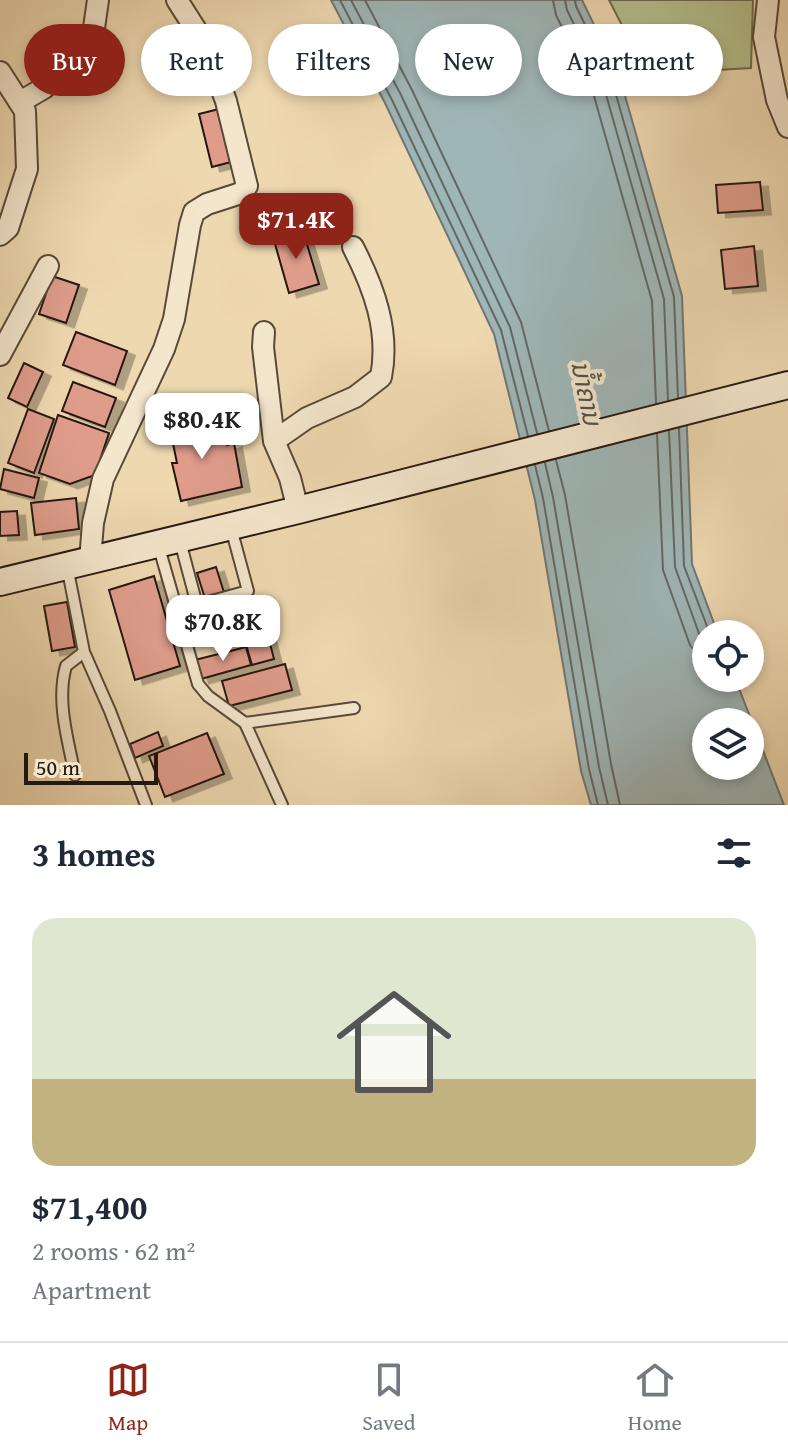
<!DOCTYPE html>
<meta charset="utf-8">
<style>
:root{--surface:#fff;--page:#f6f6f7;--text:#1f2937;--muted:#747a83;--line:#e0e1e3;--accent:#8f2418}
body{margin:0;font-family:"Gentium Book Plus","Noto Sans Lao",serif;background:var(--page);color:var(--text);height:100vh;display:flex;flex-direction:column;font-size:30px;white-space:nowrap}
*{box-sizing:border-box;margin:0}
p{font-size:26px;color:var(--muted)}
.icon{flex:none;width:44px;height:44px;fill:none;stroke:currentColor;stroke-width:2;stroke-linecap:round;stroke-linejoin:round}
.map{position:relative;height:805px;overflow:hidden}
.details{display:flex;flex-direction:column;background:var(--surface);flex:1}
.details>*{flex:none}
.hud{position:absolute;left:24px;top:24px;width:740px;height:72px;display:flex;gap:16px}
.controls{position:absolute;left:692px;top:620px;display:grid;gap:16px}
.controls a{display:grid;place-items:center;width:72px;height:72px;border-radius:50%;background:var(--surface);box-shadow:0 4px 12px #0003;font-size:40px}
.scale{position:absolute;left:24px;bottom:20px;width:134px;box-sizing:border-box;padding-left:8px;border:4px solid #261910;border-top:0;font-size:22px;line-height:28px;white-space:nowrap;color:#261910;-webkit-text-stroke:6px #f4e6cc;paint-order:stroke}
.price{position:absolute;translate:-50% -68px;padding:0 18px;border-radius:16px;background:#fff;color:#222;font-size:26px;line-height:52px;filter:drop-shadow(0 2px 4px #0008)}
.price::after{content:'';position:absolute;left:50%;top:48px;width:24px;height:18px;margin-left:-12px;background:inherit;clip-path:polygon(0 0,100% 0,50% 100%)}
.price.on{background:var(--accent);color:#fff}
ul{padding:0;list-style:none}
li{display:grid;align-content:center;gap:16px;height:424px;padding:0 32px}
li+li{border-top:2px solid var(--line)}
li span{display:grid;place-items:center;height:248px;border-radius:24px;color:#555}
li>.icon{margin-inline-start:auto}
span .icon{width:144px;height:144px;fill:#fffc;stroke-width:1}
li b{font-size:34px}
h2{display:flex;justify-content:space-between;align-items:center;height:96px;padding:0 32px;font-size:34px}
.pill{padding:0 28px;border-radius:36px;background:var(--surface);box-shadow:0 4px 12px #0003;font-size:28px;line-height:72px}
.pill.on{background:var(--accent);color:#fff}
.tabs{display:flex;justify-content:space-around;align-items:center;height:112px;border-top:2px solid var(--line);background:var(--surface);font-size:22px;color:var(--muted)}
.tabs a{display:grid;justify-items:center;gap:4px}
.tabs .on{color:var(--accent)}
.map>svg:first-child{display:block}
.green{fill:#b5bf8d;stroke:#6e6c4e;stroke-width:2}
.water{fill:#9fb6b7;stroke:#6f7774;stroke-width:2;fill-rule:evenodd}
.lines{fill:none;stroke-linecap:round;stroke-linejoin:round}
.shore{stroke:#626864;stroke-width:2}
.building{fill:#df9c8b;stroke:#261910;stroke-width:2;filter:url(#shadow)}
.lane-casing{stroke:#584938;stroke-width:14}
.street-casing{stroke:#584938;stroke-width:24}
.secondary-casing{stroke:#261910;stroke-width:30}
.lane{stroke:#f4e6cc;stroke-width:10}
.street{stroke:#f4e6cc;stroke-width:20}
.secondary{stroke:#f4e6cc;stroke-width:26}
.labels{text-anchor:middle;dominant-baseline:central;stroke-width:8;stroke-linejoin:round;paint-order:stroke}
.water-label{font-size:26px;font-style:italic;fill:#50504a;stroke:#f4e6cc}
</style>
<div class="map">
<svg width="788" height="805" viewBox="0 0 788 805">
<defs>
<filter id="shadow"><feDropShadow dx="8" dy="4.5" stdDeviation="0" flood-color="#0004"/></filter>
</defs>
<rect width="100%" height="100%" fill="#eed8b0"/>
<filter id="stains"><feTurbulence type="fractalNoise" baseFrequency=".0025" numOctaves="4"/><feColorMatrix values="0 0 0 0 .2 0 0 0 0 .09 0 0 0 0 .02 0 0 0 .5 -.17"/></filter>
<radialGradient id="worn" r=".72"><stop offset=".6" stop-color="#630" stop-opacity="0"/><stop offset="1" stop-color="#630" stop-opacity=".3"/></radialGradient>
<!-- green -->
<path class="green" d="M609 0H753L751 68 647 74Z"/>
<!-- water -->
<path class="water" d="M331 0H582L620 78 682 296 692 564 718 634H706V678H735L784 805H591L581 771 535 500 494 334 385 103ZM706 722H750V766H706Z"/>
<g class="lines">
<!-- shore -->
<path class="shore" d="M340 0 392 100 501 330 528 436
M351 0 401 95 510 327 537 433
M365 0 412 90 521 322 549 431
M553 0 556 15 592 89 652 301 656 403
M565 0 567 10 603 84 664 299 668 400
M575 0 576 6 612 81 674 297 678 398
M679 428 684 566 710 634
M669 431 675 567 701 639 706 647
M657 434 663 570 690 645 698 655 706 661
M556 460 565 495 611 764 620 805
M545 463 553 497 599 767 608 805
M535 465 543 498 589 769 598 805"/>
</g>
<!-- building -->
<path class="building" d="M219 109 231 162 212 167 199 114Z
M760 182 763 210 718 213 716 185Z
M302 228 319 284 289 293 273 237Z
M754 246 758 286 725 289 721 250Z
M52 276 79 285 66 323 39 314Z
M76 332 127 351 115 385 63 365Z
M24 363 43 372 27 407 8 398Z
M73 382 116 398 105 427 62 411Z
M28 409 54 419 34 473 8 463Z
M167 414 195 420 197 433 225 437 227 445 234 443 242 487 181 501 172 463H177Z
M58 415 109 433 95 475 70 484 39 473Z
M4 469 39 478 34 498 0 489Z
M76 498 79 529 35 535 31 503Z
M17 511 19 535 0 536V512Z
M216 567 232 618 213 624 197 573Z
M154 576 180 666 135 680 109 590Z
M67 602 75 647 52 651 44 606Z
M204 613 211 636 193 640 187 618Z
M265 624 274 659 252 665 242 631Z
M246 647 251 665 201 679 195 660Z
M285 664 292 690 229 706 222 681Z
M158 732 163 746 135 758 130 744Z
M207 733 224 774 165 797 149 756Z"/>
<g class="lines">
<!-- lane casing -->
<g class="lane-casing">
<path id="lane" d="M180 541 197 605 248 591 231 528
M158 544 198 684 208 696 245 723 282 805
M67 566 84 652 110 711 146 805
M245 723 354 708
M75 775C68 740 56 701 66 666L84 652"/>
</g>
<!-- street casing -->
<g class="street-casing">
<path id="street" d="M768 0 764 37 777 100 788 127
M0 72 25 111 27 169 8 228 0 235
M20 102 44 88 92 42 98 0
M264 332 263 347 274 441 290 478 298 510
M0 355 48 266
M274 441 307 418 355 397 381 377C390 331 374 288 353 247
M90 561 93 523 103 479 164 349 174 319 190 225 194 212 207 204 241 193 247 186 226 101 205 44 177 0"/>
</g>
<!-- secondary casing -->
<g class="secondary-casing">
<path id="secondary" d="M0 582 298 510 788 385"/>
</g>
<!-- lane -->
<use href="#lane" class="lane"/>
<!-- street -->
<use href="#street" class="street"/>
<!-- secondary -->
<use href="#secondary" class="secondary"/>
</g>
<g class="labels">
<!-- water labels -->
<g class="water-label">
<text transform="translate(587 393) rotate(78)">ນ້ຳຄານ</text>
</g>
</g>
<rect width="100%" height="100%" filter="url(#stains)"/>
<rect width="100%" height="100%" fill="url(#worn)"/>
</svg>
<div class="controls">
<a><svg class="icon" aria-label="locate" viewBox="0 0 24 24"><circle cx="12" cy="12" r="6"/><path d="M12 2v4M12 18v4M2 12h4M18 12h4"/></svg></a>
<a><svg class="icon" aria-label="layers" viewBox="0 0 24 24"><path d="M12 4l9 5-9 5-9-5zM3 14l9 5 9-5"/></svg></a>
</div>
<div class="scale">50 m</div>
<b class="price on" style="left:296px;top:261px">$71.4K</b>
<b class="price" style="left:202px;top:461px">$80.4K</b>
<b class="price" style="left:223px;top:663px">$70.8K</b>
<div class="hud">
<a class="pill on">Buy</a>
<a class="pill">Rent</a>
<a class="pill">Filters</a>
<a class="pill">New</a>
<a class="pill">Apartment</a>
</div>
</div>
<section class="details">
<h2>3 homes<svg class="icon" aria-label="filters" viewBox="0 0 24 24"><path d="M4 7h16M4 17h16"/><circle cx="9" cy="7" r="2"/><circle cx="15" cy="17" r="2"/></svg></h2>
<ul>
<li><span style="background:linear-gradient(#dfe7d0 65%,#c2b280 0)"><svg class="icon" aria-label="home" viewBox="0 0 24 24"><path d="M3 11l9-7 9 7M6 9v11h12V9"/></svg></span><div><b>$71,400</b><p>2 rooms · 62 m²</p><p>Apartment</p></div></li>
</ul>
</section>
<nav class="tabs">
<a class="on"><svg class="icon" aria-label="map" viewBox="0 0 24 24"><path d="M3 6l6-2 6 2 6-2v14l-6 2-6-2-6 2zM9 4v14M15 6v14"/></svg>Map</a>
<a><svg class="icon" aria-label="saved" viewBox="0 0 24 24"><path d="M7 4h10v16l-5-4-5 4z"/></svg>Saved</a>
<a><svg class="icon" aria-label="home" viewBox="0 0 24 24"><path d="M3 11l9-7 9 7M6 9v11h12V9"/></svg>Home</a>
</nav>
